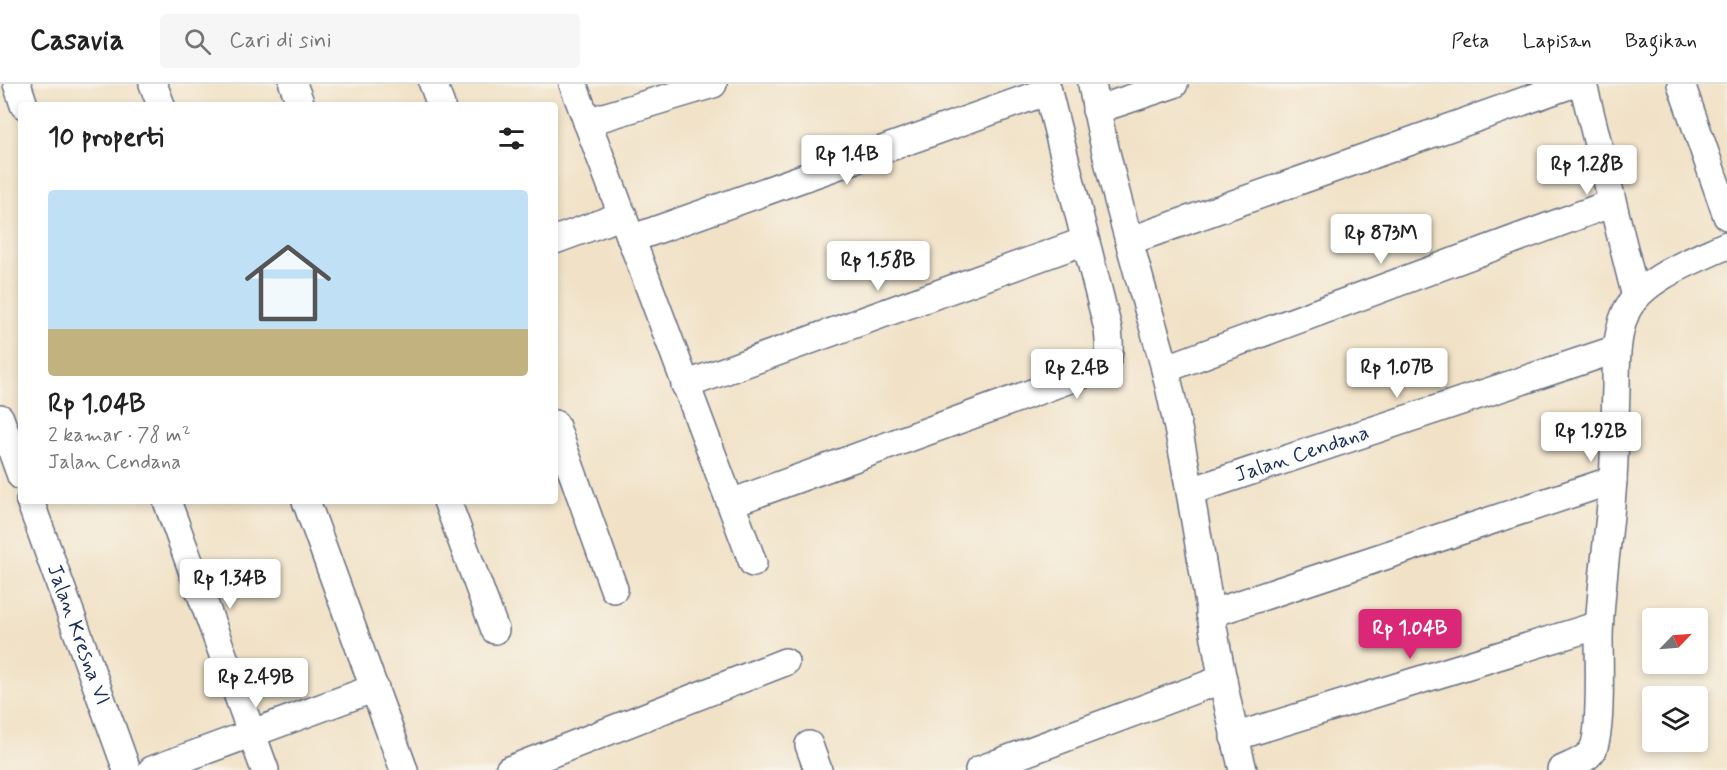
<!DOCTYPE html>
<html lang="id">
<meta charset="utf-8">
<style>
:root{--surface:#fff;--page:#f6f6f6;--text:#222;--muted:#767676;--line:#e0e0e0;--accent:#db2777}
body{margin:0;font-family:Mynerve,sans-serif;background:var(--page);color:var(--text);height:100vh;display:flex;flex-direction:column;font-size:22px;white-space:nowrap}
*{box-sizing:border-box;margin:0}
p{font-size:20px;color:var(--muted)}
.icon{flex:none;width:33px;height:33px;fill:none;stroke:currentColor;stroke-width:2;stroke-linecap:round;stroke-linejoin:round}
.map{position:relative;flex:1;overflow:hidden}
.side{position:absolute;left:18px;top:18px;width:540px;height:402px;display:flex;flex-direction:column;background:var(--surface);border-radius:6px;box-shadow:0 3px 9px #0003}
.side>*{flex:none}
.needle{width:39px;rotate:65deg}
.tools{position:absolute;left:1642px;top:524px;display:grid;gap:12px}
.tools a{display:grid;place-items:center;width:66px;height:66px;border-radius:6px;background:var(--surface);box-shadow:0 3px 9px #0003;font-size:30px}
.price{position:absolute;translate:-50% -51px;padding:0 14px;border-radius:6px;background:#fff;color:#222;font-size:20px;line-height:39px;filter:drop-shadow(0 2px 3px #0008)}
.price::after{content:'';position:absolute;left:50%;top:36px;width:18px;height:14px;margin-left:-9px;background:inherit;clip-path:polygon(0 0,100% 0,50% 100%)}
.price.active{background:var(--accent);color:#fff}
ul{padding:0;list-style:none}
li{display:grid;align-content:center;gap:12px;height:318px;padding:0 30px}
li+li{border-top:2px solid var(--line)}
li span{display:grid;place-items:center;height:186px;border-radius:6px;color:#555}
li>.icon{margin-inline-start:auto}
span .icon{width:108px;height:108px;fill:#fffc;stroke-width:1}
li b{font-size:26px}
h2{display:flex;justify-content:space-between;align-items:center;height:72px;padding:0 30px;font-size:26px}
header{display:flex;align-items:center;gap:36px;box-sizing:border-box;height:84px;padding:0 30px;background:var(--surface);border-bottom:2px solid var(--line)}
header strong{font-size:28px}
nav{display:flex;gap:33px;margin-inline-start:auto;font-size:21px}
.search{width:420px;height:54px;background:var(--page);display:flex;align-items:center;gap:15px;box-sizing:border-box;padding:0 21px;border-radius:6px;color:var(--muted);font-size:22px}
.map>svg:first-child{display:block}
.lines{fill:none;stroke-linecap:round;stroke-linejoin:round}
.street-casing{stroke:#666e83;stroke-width:30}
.street{stroke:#fff;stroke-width:27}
.labels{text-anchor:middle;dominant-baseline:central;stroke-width:6;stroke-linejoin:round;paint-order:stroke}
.street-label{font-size:21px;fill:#1b2f5e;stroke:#f7f3e8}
</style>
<header>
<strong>Casavia</strong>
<div class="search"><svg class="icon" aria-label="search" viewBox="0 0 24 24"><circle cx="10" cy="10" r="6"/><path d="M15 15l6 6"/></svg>Cari di sini</div>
<nav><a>Peta</a><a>Lapisan</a><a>Bagikan</a></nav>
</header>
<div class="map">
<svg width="1727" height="686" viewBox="0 0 1727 686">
<rect width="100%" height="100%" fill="#f7f3e8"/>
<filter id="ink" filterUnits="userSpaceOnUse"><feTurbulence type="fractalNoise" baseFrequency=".0167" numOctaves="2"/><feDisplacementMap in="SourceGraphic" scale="12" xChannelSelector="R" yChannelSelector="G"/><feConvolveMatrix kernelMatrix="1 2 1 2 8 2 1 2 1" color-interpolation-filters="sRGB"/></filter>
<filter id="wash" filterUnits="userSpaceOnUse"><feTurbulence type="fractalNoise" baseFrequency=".008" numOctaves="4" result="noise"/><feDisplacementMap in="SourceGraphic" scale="24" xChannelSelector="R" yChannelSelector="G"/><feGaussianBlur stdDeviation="1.35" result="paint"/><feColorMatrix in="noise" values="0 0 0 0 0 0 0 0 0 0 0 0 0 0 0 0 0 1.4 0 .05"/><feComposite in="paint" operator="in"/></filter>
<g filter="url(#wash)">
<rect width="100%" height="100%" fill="#f1e2c7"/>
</g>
<g filter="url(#ink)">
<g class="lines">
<!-- street casing -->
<g class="street-casing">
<g id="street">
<path d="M17 0 24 21"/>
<path d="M153 0 161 21"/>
<path d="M293 0 301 21"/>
<path d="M433 0 441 21"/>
<path d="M573 0 753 479"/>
<path d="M1092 0C1104 71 1125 142 1144 211 1151 236 1159 260 1165 285 1197 418 1209 554 1243 686"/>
<path d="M1583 0 1636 213"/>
<path d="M1681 0 1727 132"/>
<path d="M1096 26 1174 0"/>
<path d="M587 38 713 0"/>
<path d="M631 155 1048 7"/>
<path d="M555 156 623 131"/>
<path d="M1129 157 1572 0"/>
<path d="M1165 285 1612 119"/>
<path d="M685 301 1085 157"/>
<path d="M0 334 21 392"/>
<path d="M555 340 614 505"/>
<path id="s1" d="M1191 407 1617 265"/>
<path id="s2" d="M30 417 127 686"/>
<path d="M167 417 265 686"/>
<path d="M306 417 404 686"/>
<path d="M447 417 495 546"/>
<path d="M731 419 1103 283C1112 270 1109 259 1108 245L1046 0"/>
<path d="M1210 530 1613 396"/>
<path d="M1234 653 1599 541"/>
<path d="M809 661 818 686"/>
<path d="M152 686 375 604"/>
<path d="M509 686 785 578"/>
<path d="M979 686 1223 595"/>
<path d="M1561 686C1571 681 1585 677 1592 667 1602 652 1599 576 1599 554 1600 501 1610 448 1613 395 1615 365 1615 334 1616 304 1616 279 1616 251 1626 228 1642 194 1695 176 1727 161"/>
</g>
</g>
<!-- street -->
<use href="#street" class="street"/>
</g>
</g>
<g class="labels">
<!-- street labels -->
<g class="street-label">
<text stroke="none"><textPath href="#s1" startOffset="117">Jalan Cendana</textPath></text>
<text stroke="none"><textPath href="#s2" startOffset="142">Jalan Kresna VI</textPath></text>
</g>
</g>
</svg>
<div class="tools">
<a><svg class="needle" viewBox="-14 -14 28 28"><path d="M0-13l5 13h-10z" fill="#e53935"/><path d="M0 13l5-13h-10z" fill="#767676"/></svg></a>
<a><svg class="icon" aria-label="layers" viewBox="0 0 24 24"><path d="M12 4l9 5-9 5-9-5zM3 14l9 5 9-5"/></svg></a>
</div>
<b class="price" style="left:847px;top:102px">Rp 1.4B</b>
<b class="price" style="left:1587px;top:112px">Rp 1.28B</b>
<b class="price" style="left:1381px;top:181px">Rp 873M</b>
<b class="price" style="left:878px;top:208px">Rp 1.58B</b>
<b class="price" style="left:1397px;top:315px">Rp 1.07B</b>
<b class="price" style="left:1077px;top:316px">Rp 2.4B</b>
<b class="price" style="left:1591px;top:379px">Rp 1.92B</b>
<b class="price" style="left:230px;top:526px">Rp 1.34B</b>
<b class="price active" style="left:1410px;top:576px">Rp 1.04B</b>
<b class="price" style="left:256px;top:625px">Rp 2.49B</b>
<section class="side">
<h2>10 properti<svg class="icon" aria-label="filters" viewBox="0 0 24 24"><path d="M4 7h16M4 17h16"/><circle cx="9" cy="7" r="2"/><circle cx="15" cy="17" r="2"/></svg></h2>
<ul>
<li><span style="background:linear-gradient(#bfe0f5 75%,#c2b280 0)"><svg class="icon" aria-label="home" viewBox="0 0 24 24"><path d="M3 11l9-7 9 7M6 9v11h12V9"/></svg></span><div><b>Rp 1.04B</b><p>2 kamar · 78 m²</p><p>Jalan Cendana</p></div></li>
</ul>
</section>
</div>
